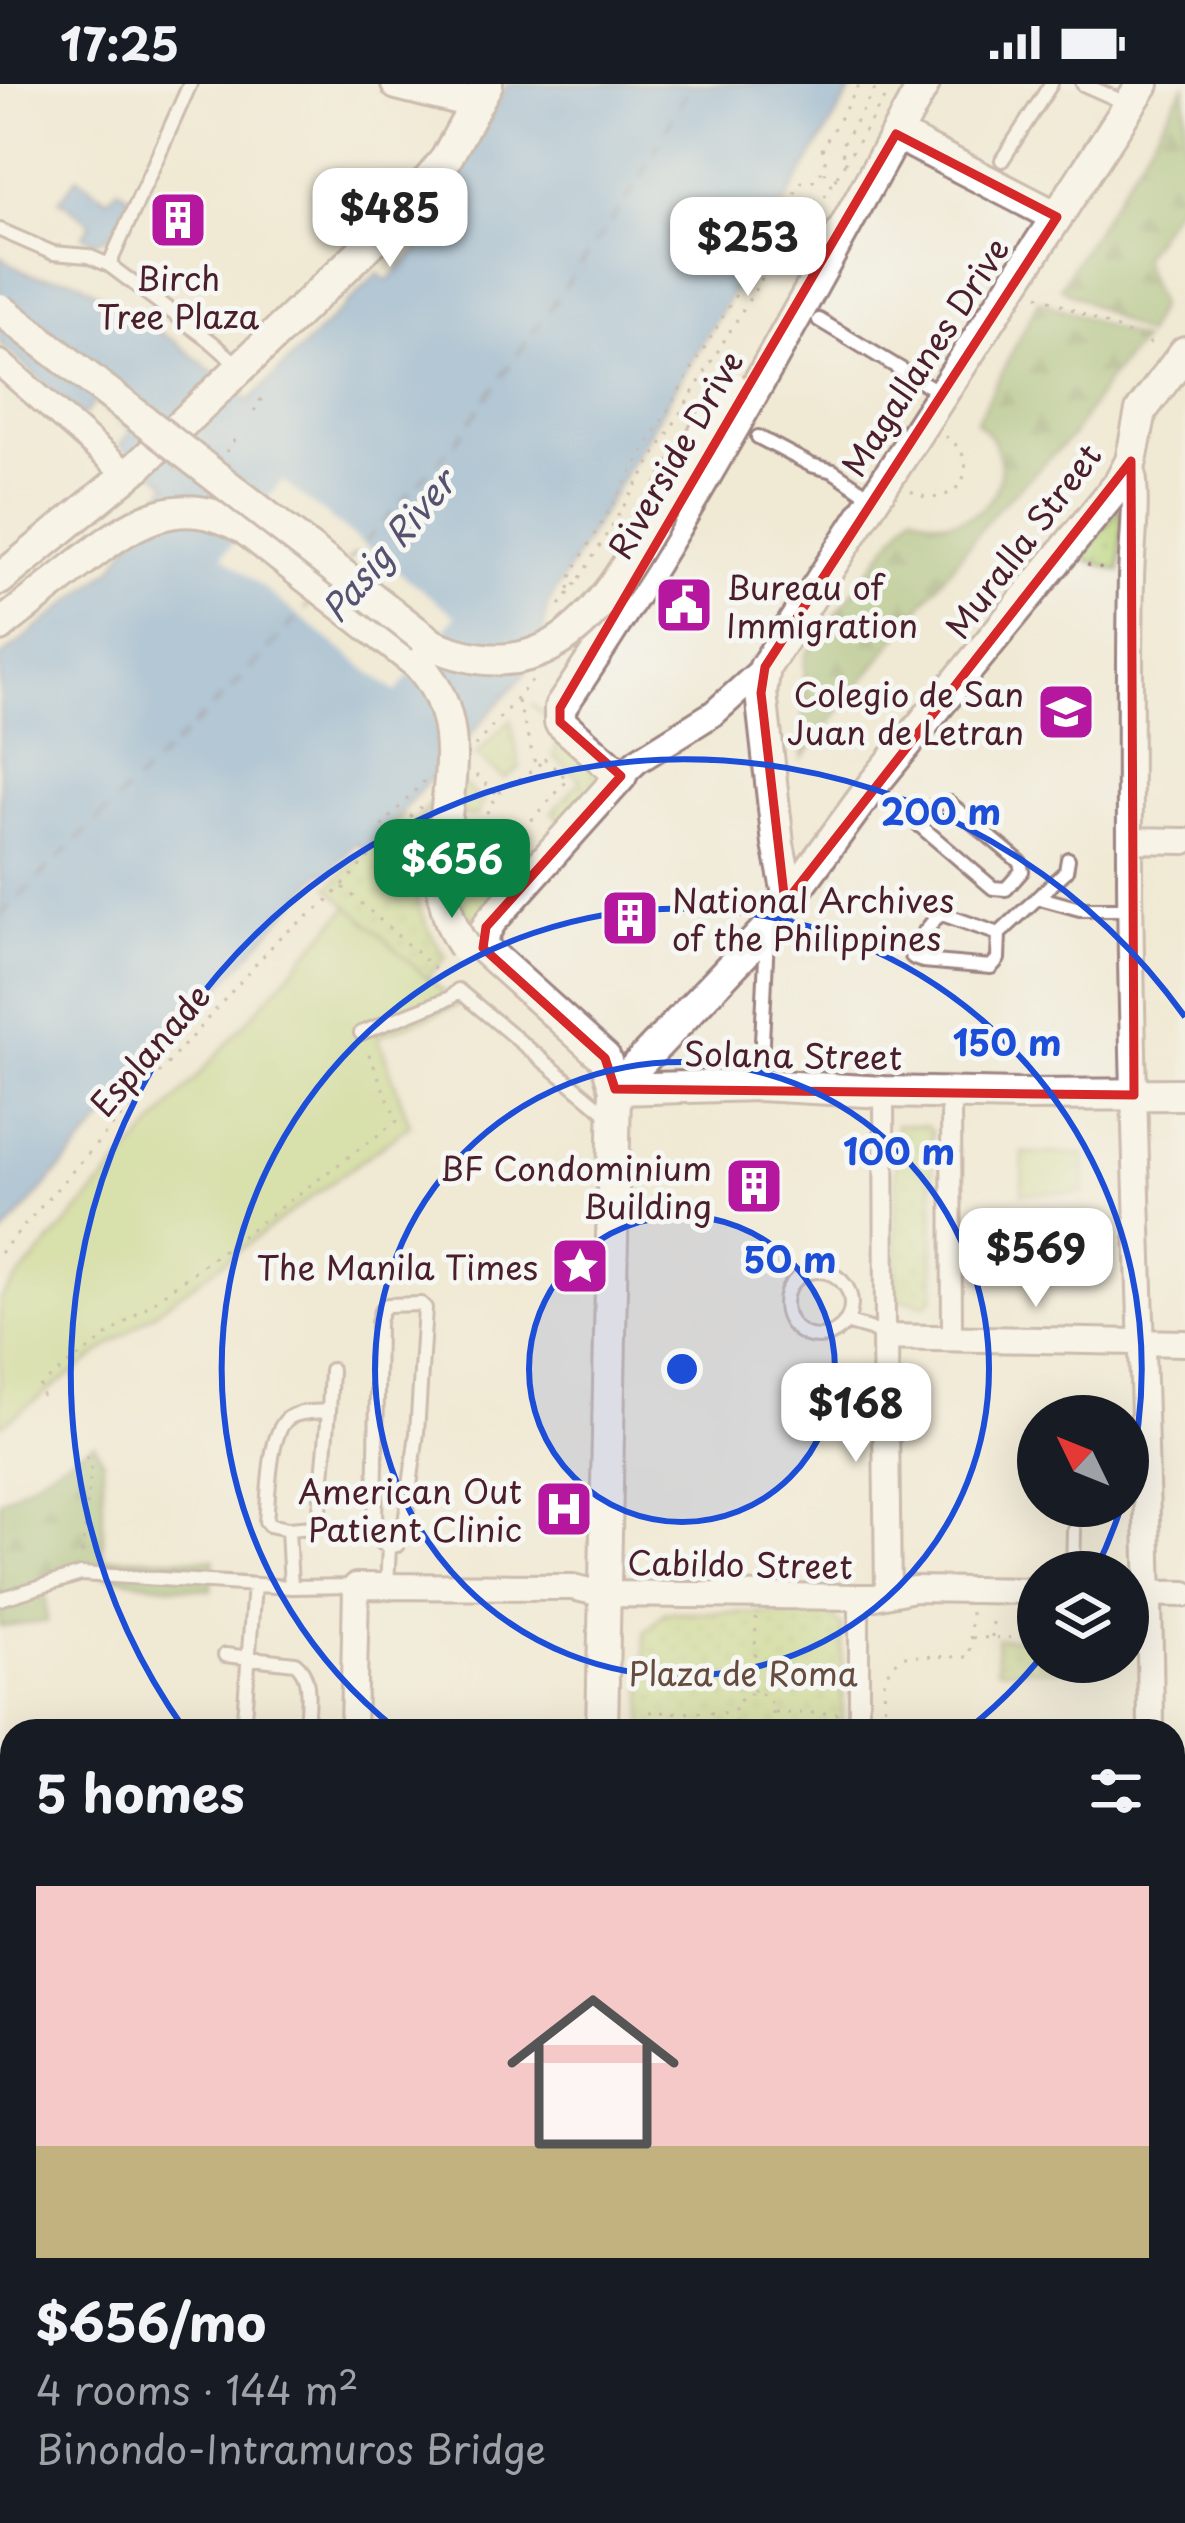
<!DOCTYPE html>
<meta charset="utf-8">
<style>
:root{--surface:#171b24;--page:#20242c;--text:#f1f3f6;--muted:#9ea1a6;--line:#363941;--accent:#0b8043}
body{margin:0;font-family:"Playpen Sans",sans-serif;background:var(--page);color:var(--text);height:100vh;display:flex;flex-direction:column;font-size:45px;white-space:nowrap}
*{box-sizing:border-box;margin:0}
p{font-size:39px;color:var(--muted)}
.icon{flex:none;width:66px;height:66px;fill:none;stroke:currentColor;stroke-width:2;stroke-linecap:round;stroke-linejoin:round}
.map{position:relative;flex:1;overflow:hidden}
.side{position:absolute;left:0px;top:1635px;width:1185px;height:804px;display:flex;flex-direction:column;background:var(--surface);border-radius:36px 36px 0 0;box-shadow:0 12px 48px #0002}
.side>*{flex:none}
.needle{width:78px;rotate:313deg}
.fabs{position:absolute;left:1017px;top:1311px;display:grid;gap:24px}
.fabs a{display:grid;place-items:center;width:132px;height:132px;border-radius:50%;background:var(--surface);box-shadow:0 12px 48px #0002;font-size:60px}
.price{position:absolute;translate:-50% -102px;padding:0 27px;border-radius:24px;background:#fff;color:#222;font-size:39px;line-height:78px;filter:drop-shadow(0 3px 6px #0008)}
.price::after{content:'';position:absolute;left:50%;top:72px;width:36px;height:27px;margin-left:-18px;background:inherit;clip-path:polygon(0 0,100% 0,50% 100%)}
.price.on{background:var(--accent);color:#fff}
ul{padding:0;list-style:none}
li{display:grid;align-content:center;gap:24px;height:636px;padding:0 36px}
li+li{border-top:3px solid var(--line)}
li span{display:grid;place-items:center;height:372px;border-radius:0px;color:#555}
li>.icon{margin-inline-start:auto}
span .icon{width:216px;height:216px;fill:#fffc;stroke-width:1}
li b{font-size:51px}
h2{display:flex;justify-content:space-between;align-items:center;height:144px;padding:0 36px;font-size:51px}
.status{display:flex;justify-content:space-between;align-items:center;height:84px;padding:0 60px;background:var(--surface);direction:ltr}
.status svg{height:33px;fill:currentColor}
.map>svg:first-child{display:block}
.grass{fill:#bad47a;stroke:#827a52;stroke-width:3}
.forest{fill:url(#forest-firs);stroke:#6e6a4a;stroke-width:3}
.park{fill:url(#park-dots);stroke:#827a52;stroke-width:3}
.water{fill:#679dd4;stroke:#585e80;stroke-width:3}
.pier{fill:#f0e9d4}
.lines{fill:none;stroke-linecap:round;stroke-linejoin:round}
.ferry{stroke:#56516f;stroke-width:3;stroke-dasharray:15 12;stroke-linecap:butt}
.service-casing{stroke:#9d8480;stroke-width:18}
.pedestrian-casing{stroke:#9d8480;stroke-width:24}
.minor-casing{stroke:#9d8480;stroke-width:30}
.tertiary-casing{stroke:#9d8480;stroke-width:36}
.trunk-casing{stroke:#9d8480;stroke-width:45}
.path{stroke:#9d8480;stroke-width:3;stroke-dasharray:3 9;stroke-linecap:butt}
.service{stroke:#fff;stroke-width:12}
.pedestrian{stroke:#fff;stroke-width:18}
.minor{stroke:#fff;stroke-width:24}
.tertiary{stroke:#fff;stroke-width:30}
.trunk{stroke:#fcbd6f;stroke-width:39}
.tertiary-bridge-casing{stroke:#9d8480;stroke-width:36;stroke-linecap:butt}
.path-bridge{stroke:#9d8480;stroke-width:3;stroke-dasharray:3 9;stroke-linecap:butt}
.tertiary-bridge{stroke:#fff;stroke-width:30}
.marked{fill:none;stroke:#d62828;stroke-width:9;stroke-linejoin:round}
.ring{fill:none;stroke:#1d4ed8;stroke-width:6}
.labels{text-anchor:middle;dominant-baseline:central;stroke-width:10;stroke-linejoin:round;paint-order:stroke}
.poi-label{font-size:33px;fill:#4a1f2b;stroke:#f6f6f2;text-anchor:end}
.street-label{font-size:33px;fill:#4a1f2b;stroke:#f6f6f2}
.park-label{font-size:33px;fill:#664c3f;stroke:#f6f6f2}
.water-label{font-size:36px;font-style:italic;fill:#56516f;stroke:#f6f6f2}
.centre{fill:#1d4ed8;stroke:#f6f6f2;stroke-width:6}
.ring-label{font-size:36px;text-anchor:middle;font-weight:bold;fill:#1d4ed8;stroke:#f6f6f2;stroke-width:10;stroke-linejoin:round;paint-order:stroke}
</style>
<div class="status"><b>17:25</b><svg viewBox="0 0 49 12"><path d="M0 12V9h3v3zM5 12V6h3v6zM10 12V3h3v9zM15 12V0h3v12zM26 1h20v11H26zM47 4h2v5h-2z"/></svg></div>
<div class="map">
<svg width="1185" height="2439" viewBox="0 0 1185 2439">
<defs>
<pattern id="forest-firs" width="22" height="20" patternUnits="userSpaceOnUse" patternTransform="scale(3)"><rect width="22" height="20" fill="#93b66a"/><path d="M5 1l3.5 6h-7zM16 11l3.5 6h-7z" fill="#7a9357"/></pattern>
<pattern id="park-dots" width="8" height="8" patternUnits="userSpaceOnUse" patternTransform="scale(3)"><rect width="8" height="8" fill="#bad47a"/><path d="M2 2h.1M6 6h.1" fill="none" stroke="#a1b66a" stroke-width="1.8" stroke-linecap="round"/></pattern>
</defs>
<rect width="100%" height="100%" fill="#f6f6f2"/>
<filter id="ink" filterUnits="userSpaceOnUse"><feTurbulence type="fractalNoise" baseFrequency=".00833" numOctaves="2"/><feDisplacementMap in="SourceGraphic" scale="24" xChannelSelector="R" yChannelSelector="G"/><feConvolveMatrix kernelMatrix="1 2 1 2 8 2 1 2 1" color-interpolation-filters="sRGB"/></filter>
<filter id="wash" filterUnits="userSpaceOnUse"><feTurbulence type="fractalNoise" baseFrequency=".004" numOctaves="4" result="noise"/><feDisplacementMap in="SourceGraphic" scale="48" xChannelSelector="R" yChannelSelector="G"/><feGaussianBlur stdDeviation="2.7" result="paint"/><feColorMatrix in="noise" values="0 0 0 0 0 0 0 0 0 0 0 0 0 0 0 0 0 1.4 0 .05"/><feComposite in="paint" operator="in"/></filter>
<g filter="url(#wash)">
<rect width="100%" height="100%" fill="#f0e9d4"/>
<!-- grass -->
<path class="grass" d="M349 822 458 921 378 952 410 1041 0 1342V1215Z
M1023 1069 1084 1070V1109H1022Z
M0 2025H12V2327L0 2325Z
M1173 2214 1185 2217V2439H792L764 2427H1173Z"/>
<!-- forest -->
<path class="forest" d="M1185 1V109L1141 174 1159 222 1145 251 1060 203Z
M1039 216 1142 256 1108 296 1072 352 995 427 802 675 805 572 913 428C979 464 1034 384 976 338Z
M94 1359 103 1377V1474L214 1475 211 1506 158 1501 76 1486 45 1493 47 1538 0 1543V1417Z"/>
<!-- park -->
<path class="park" d="M1122 422 1120 487 1081 474Z
M531 620 541 629 609 689 563 739 552 728 581 696 553 672 562 647Z
M511 636 520 684 504 695 476 671Z
M454 693 484 718 476 732 426 727 421 773 445 772 447 792 459 777 485 801 522 761 534 772 467 846C452 824 445 801 444 773L412 775C411 812 424 843 446 873L427 894 329 804 400 728 404 731 397 739 393 755 414 739Z
M896 1040 926 1042 932 1047 934 1213 926 1221 896 1214Z
M665 1528 829 1529 842 1542V1647H643L645 1548Z
M997 1555H1038V1578H1087V1586L997 1585Z
M0 1684H12V2016H0Z
M499 2427H637L645 2439H491Z"/>
<!-- water -->
<path class="water" d="M507 0H855L547 522 542 559 524 591 366 767 357 759 328 790 323 787 0 1154V574L114 483 168 399 120 361 131 346 95 317 83 333 0 260V172C11 179 24 190 37 192 53 196 63 190 78 197L177 259 249 317 378 189 387 197 418 166 411 158 435 135Z
M77 93 108 115 118 104 132 114C122 134 118 153 94 158L83 151 91 139 60 116Z"/>
<!-- pier -->
<path class="pier" d="M282 397 455 532 396 608 223 472Z"/>
<g class="lines">
<!-- ferry -->
<path class="ferry" d="M346 479 455 359 636 102 691 0
M0 832 246 590 312 517"/>
</g>
</g>
<g filter="url(#ink)">
<g class="lines">
<!-- service casing -->
<g class="service-casing">
<path id="service" d="M1083 0 1128 20
M1002 76 1051 0
M0 146 53 169 88 172 109 181 213 259 239 282
M109 181 190 0
M819 236 942 310
M758 353 811 381 833 387 874 415
M904 728 993 804 1006 805 1022 787 1020 778 948 718H941L911 734
M1040 814 1080 825H1129
M999 850 942 830 936 834 910 866C910 874 916 875 923 877L991 883 998 875 999 850 1066 787 1068 775
M361 949 450 914 458 906 610 1032
M760 1000 767 852
M785 1220a33 33 0 1 1 66 0a33 33 0 1 1-66 0Z
M845 1238 870 1245 885 1253
M288 1445 313 1443 319 1437 329 1327
M1073 1488 1074 1447
M387 1502 389 1463 397 1461 404 1447 417 1349 425 1224 421 1220 387 1221 381 1227 378 1239 375 1441 380 1458 389 1463
M291 1503 288 1445 269 1441 266 1437C269 1412 268 1346 290 1333 300 1327 317 1328 329 1327L331 1286
M0 1515 81 1490 291 1503 356 1502
M225 1571 295 1579C314 1593 306 1625 306 1647
M243 1647 254 1501
M1173 1836 1185 1832
M0 2158 12 2151"/>
</g>
<!-- pedestrian casing -->
<g class="pedestrian-casing">
<path id="pedestrian" d="M884 1008 885 1253
M951 1010 952 1254
M859 1647V1513
M1173 1757H1185"/>
</g>
<!-- minor casing -->
<g class="minor-casing">
<path id="minor" d="M0 279 128 391
M1131 377C1139 415 1132 456 1131 494 1129 594 1130 694 1130 794 1132 1078 1149 1363 1151 1647
M621 692 637 677 714 629 765 583
M1130 756 1185 757
M888 1509 885 1253 1185 1259
M1128 1509 1185 1510
M353 1647 356 1502 572 1503 603 1510 859 1513H875L914 1505 1038 1507
M1173 2007 1185 2008
M1173 2189 1185 2191"/>
</g>
<!-- tertiary casing -->
<g class="tertiary-casing">
<path id="tertiary" d="M397 0 476 20
M896 50 1057 133
M0 495 138 382 403 128 446 75 487 0
M0 542C25 522 50 503 75 483 129 441 177 404 245 445L418 580
M789 815 778 760 761 609 765 583 1143 0
M615 1005 768 844 872 702 1119 400 1131 377 1141 327 1185 268
M615 1005 759 1001 884 1008 1019 1011 1185 1010
M602 1647 615 1005 605 974 483 864 481 854 491 837 621 692 560 638V624C695 425 807 210 924 0"/>
</g>
<!-- trunk casing -->
<g class="trunk-casing">
<path id="trunk" d="M0 2362 12 2364
M0 2410 12 2413
M96 2427 163 2439
M682 2430 694 2439
M448 2439 453 2427"/>
</g>
<!-- path -->
<path class="path" d="M845 79 886 12
M824 88 841 98
M1038 211 1157 262
M254 327 261 317 255 310
M226 368 235 355
M850 377 893 310
M911 407C948 431 993 383 944 351
M1087 481 1106 486
M569 505 572 489 802 98H812C823 89 829 78 822 64L860 0
M560 521 580 494
M518 617 536 683
M475 662 532 597
M544 674 568 696 485 787 465 769 497 710 536 684Z
M476 691 496 709
M405 738 404 770H415
M390 750 381 743 424 697
M343 803 444 893
M0 1169 280 853 326 819 390 750 421 723
M43 1312 37 1304 397 1037 368 968
M82 1470 91 1383 83 1366
M992 1553V1532
M1033 1553V1569
M972 1554 1038 1553
M754 1608 756 1534
M650 1628 733 1629
M775 1629H838
M745 1647 735 1637V1621L747 1610H762L773 1621V1638L764 1647
M885 1647 884 1592 902 1572 970 1573 971 1526
M0 1742 12 1743
M8 1786 9 1743
M0 1787H12
M1173 1799 1185 1811
M0 1857H12
M0 1901H12
M3 1901 6 1858
M578 2427 602 2432 606 2439
M643 2427 650 2439
M721 2427 732 2439
M749 2427 769 2439
M804 2427 812 2432 859 2439
M485 2439 493 2427
M533 2439 550 2427"/>
<!-- service -->
<use href="#service" class="service"/>
<!-- pedestrian -->
<use href="#pedestrian" class="pedestrian"/>
<!-- minor -->
<use href="#minor" class="minor"/>
<!-- tertiary -->
<use href="#tertiary" class="tertiary"/>
<!-- trunk -->
<use href="#trunk" class="trunk"/>
<!-- tertiary-bridge casing -->
<g class="tertiary-bridge-casing">
<path id="tertiary-bridge" d="M0 225 433 561C554 612 605 520 658 430 682 388 707 345 732 303
M418 580C496 666 403 773 464 863"/>
</g>
<!-- path-bridge -->
<path class="path-bridge" d="M580 494 806 122 825 112 845 79 841 62 878 0"/>
<!-- tertiary-bridge -->
<use href="#tertiary-bridge" class="tertiary-bridge"/>
</g>
</g>
<!-- marked area -->
<path d="M0 0H1185V2439H0ZM896 50 1057 133 765 583 761 609 785 819 1131 377 1134 1011 615 1005 605 974 483 864 486 843 621 692 560 638V624Z" fill="#f0e9d4" fill-opacity=".55" fill-rule="evenodd"/>
<path class="marked" d="M896 50 1057 133 765 583 761 609 785 819 1131 377 1134 1011 615 1005 605 974 483 864 486 843 621 692 560 638V624Z"/>
<!-- distance rings -->
<circle cx="682" cy="1285" r="153" fill="#1d4ed8" fill-opacity=".12"/>
<g class="ring">
<circle cx="682" cy="1285" r="153"/>
<circle cx="682" cy="1285" r="307"/>
<path d="M1121 1423A460 460 0 0 1 1095 1487M1037 1578A460 460 0 0 1 968 1645M396 1645A460 460 0 1 1 1128 1396"/>
<path d="M185 1646A614 614 0 1 1 1185 933"/>
</g>
<!-- icons -->
<defs>
<g id="building-square" transform="scale(3)"><rect x="-9" y="-9" width="18" height="18" rx="4" fill="#b5179e" stroke="#f6f6f2"/><path d="M-4-6H4V6H1V3H-1V6H-4ZM-2.5-4.3h1.7v1.8h-1.7ZM.8-4.3h1.7v1.8H.8ZM-2.5-1h1.7V.8h-1.7ZM.8-1h1.7V.8H.8Z" fill="#fff"/></g>
<g id="civic-square" transform="scale(3)"><rect x="-9" y="-9" width="18" height="18" rx="4" fill="#b5179e" stroke="#f6f6f2"/><path d="M-.6-6.5H3V-4.5H.6V-3L4-1V1h2V6H-6V1h2V-1L-.6-3ZM-1.2 2.5V6h2.4V2.5Z" fill="#fff"/></g>
<g id="university-square" transform="scale(3)"><rect x="-9" y="-9" width="18" height="18" rx="4" fill="#b5179e" stroke="#f6f6f2"/><path d="M0-5L7-2L0 1L-7-2ZM-4 1L0 2.5L4 1V4Q0 6-4 4Z" fill="#fff"/></g>
<g id="sight-square" transform="scale(3)"><rect x="-9" y="-9" width="18" height="18" rx="4" fill="#b5179e" stroke="#f6f6f2"/><path d="M0-6L1.8-2.2L6-1.7L2.9 1.2L3.7 5.4L0 3.3L-3.7 5.4L-2.9 1.2L-6-1.7L-1.8-2.2Z" fill="#fff"/></g>
<g id="hospital-square" transform="scale(3)"><rect x="-9" y="-9" width="18" height="18" rx="4" fill="#b5179e" stroke="#f6f6f2"/><path d="M-5-5h3v3.5h4V-5h3V5h-3V1.5h-4V5h-3Z" fill="#fff"/></g>
</defs>
<g fill-rule="evenodd">
<use href="#building-square" x="178" y="136"/>
<use href="#civic-square" x="684" y="521"/>
<use href="#university-square" x="1066" y="628"/>
<use href="#building-square" x="630" y="834"/>
<use href="#building-square" x="754" y="1102"/>
<use href="#sight-square" x="580" y="1182"/>
<use href="#hospital-square" x="564" y="1425"/>
</g>
<g class="labels">
<!-- poi labels -->
<g class="poi-label">
<text x="178" y="193" text-anchor="middle">Birch<tspan x="178" dy="38">Tree Plaza</tspan></text>
<text x="726" y="502" text-anchor="start">Bureau of<tspan x="726" dy="38">Immigration</tspan></text>
<text x="1024" y="609">Colegio de San<tspan x="1024" dy="38">Juan de Letran</tspan></text>
<text x="672" y="815" text-anchor="start">National Archives<tspan x="672" dy="38">of the Philippines</tspan></text>
<text x="712" y="1083">BF Condominium<tspan x="712" dy="38">Building</tspan></text>
<text x="538" y="1182">The Manila Times</text>
<text x="522" y="1406">American Out<tspan x="522" dy="38">Patient Clinic</tspan></text>
</g>
<!-- street labels -->
<g class="street-label">
<text transform="translate(924 272) rotate(-57)">Magallanes Drive</text>
<text transform="translate(674 370) rotate(-60)">Riverside Drive</text>
<text transform="translate(1022 456) rotate(-53)">Muralla Street</text>
<text transform="translate(149 965) rotate(-49)">Esplanade</text>
<text transform="translate(793 970) rotate(1)">Solana Street</text>
<text transform="translate(740 1479) rotate(1)">Cabildo Street</text>
</g>
<!-- park labels -->
<g class="park-label">
<text x="743" y="1588">Plaza de Roma</text>
</g>
<!-- water labels -->
<g class="water-label">
<text transform="translate(387 461) rotate(-50)">Pasig River</text>
</g>
</g>
<circle cx="682" cy="1285" r="18" class="centre"/>
<g class="ring-label">
<text x="941" y="741">200 m</text>
<text x="1007" y="972">150 m</text>
<text x="899" y="1081">100 m</text>
<text x="790" y="1189">50 m</text>
</g>
</svg>
<div class="fabs">
<a><svg class="needle" viewBox="-14 -14 28 28"><path d="M0-13l5 13h-10z" fill="#e53935"/><path d="M0 13l5-13h-10z" fill="#9ea1a6"/></svg></a>
<a><svg class="icon" aria-label="layers" viewBox="0 0 24 24"><path d="M12 4l9 5-9 5-9-5zM3 14l9 5 9-5"/></svg></a>
</div>
<b class="price" style="left:390px;top:186px">$485</b>
<b class="price" style="left:748px;top:215px">$253</b>
<b class="price on" style="left:452px;top:837px">$656</b>
<b class="price" style="left:1036px;top:1226px">$569</b>
<b class="price" style="left:856px;top:1381px">$168</b>
<section class="side">
<h2>5 homes<svg class="icon" aria-label="filters" viewBox="0 0 24 24"><path d="M4 7h16M4 17h16"/><circle cx="9" cy="7" r="2"/><circle cx="15" cy="17" r="2"/></svg></h2>
<ul>
<li><span style="background:linear-gradient(#f6c9c9 70%,#c2b280 0)"><svg class="icon" aria-label="home" viewBox="0 0 24 24"><path d="M3 11l9-7 9 7M6 9v11h12V9"/></svg></span><div><b>$656/mo</b><p>4 rooms · 144 m²</p><p>Binondo-Intramuros Bridge</p></div></li>
</ul>
</section>
</div>
